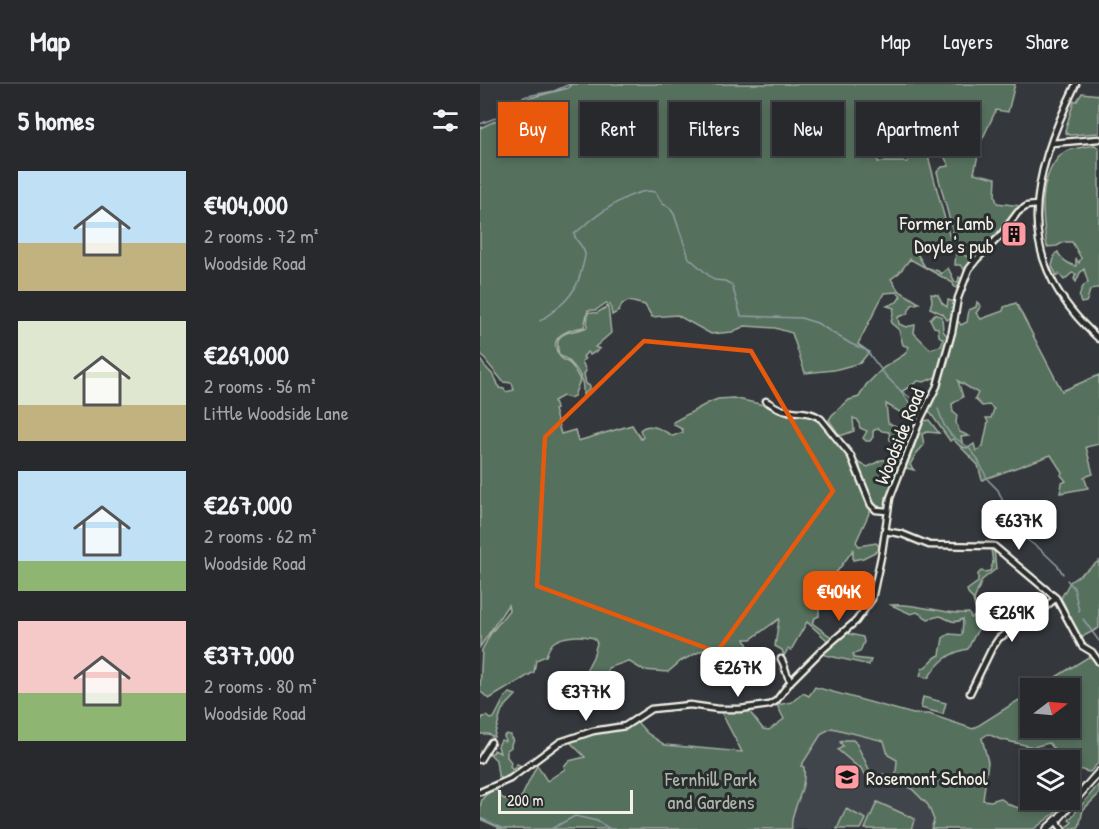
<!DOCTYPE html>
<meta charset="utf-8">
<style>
:root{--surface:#27292d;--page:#2f3135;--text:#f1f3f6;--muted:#a4a6aa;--line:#434549;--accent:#ea580c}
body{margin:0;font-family:"Patrick Hand",sans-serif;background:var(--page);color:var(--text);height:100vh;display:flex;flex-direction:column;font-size:22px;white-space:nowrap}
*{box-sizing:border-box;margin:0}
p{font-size:20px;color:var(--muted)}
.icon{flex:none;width:33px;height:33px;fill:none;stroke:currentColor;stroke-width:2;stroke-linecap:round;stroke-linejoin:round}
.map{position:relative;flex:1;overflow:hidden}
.drawer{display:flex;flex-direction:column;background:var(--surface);width:480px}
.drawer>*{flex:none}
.guide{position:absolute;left:18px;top:18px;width:510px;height:54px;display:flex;gap:12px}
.needle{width:39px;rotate:74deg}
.fabs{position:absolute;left:540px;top:594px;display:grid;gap:12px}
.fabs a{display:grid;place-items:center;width:60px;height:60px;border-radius:0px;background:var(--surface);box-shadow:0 3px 9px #0003,0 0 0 2px var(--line);font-size:30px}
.scale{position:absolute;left:18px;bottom:15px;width:135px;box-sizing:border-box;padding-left:6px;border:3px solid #f4f1e8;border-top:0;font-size:16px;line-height:21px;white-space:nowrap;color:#f4f1e8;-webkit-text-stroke:4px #2a2d2e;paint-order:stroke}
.price{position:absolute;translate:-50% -51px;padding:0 14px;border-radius:12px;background:#fff;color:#222;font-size:20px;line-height:39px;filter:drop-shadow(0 2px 3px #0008)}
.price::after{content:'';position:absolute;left:50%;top:36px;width:18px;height:14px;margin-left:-9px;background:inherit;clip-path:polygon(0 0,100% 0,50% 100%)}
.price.selected{background:var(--accent);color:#fff}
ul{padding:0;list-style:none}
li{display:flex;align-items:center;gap:18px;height:150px;padding:0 18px}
li span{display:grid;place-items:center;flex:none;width:168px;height:120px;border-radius:0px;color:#555}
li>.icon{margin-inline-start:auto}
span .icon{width:72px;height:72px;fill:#fffc;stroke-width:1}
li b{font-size:26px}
h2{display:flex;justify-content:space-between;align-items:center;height:72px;padding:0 18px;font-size:26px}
.pill{padding:0 21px;border-radius:0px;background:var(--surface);box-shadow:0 3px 9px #0003,0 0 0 2px var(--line);font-size:21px;line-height:54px}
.pill.selected{background:var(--accent);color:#fff}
header{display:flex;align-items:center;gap:36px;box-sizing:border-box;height:84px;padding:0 30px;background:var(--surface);border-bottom:2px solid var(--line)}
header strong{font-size:28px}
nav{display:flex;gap:33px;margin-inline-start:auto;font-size:21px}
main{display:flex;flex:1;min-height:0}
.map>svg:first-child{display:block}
.built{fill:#40444c}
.green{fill:#556f5d;stroke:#a4b0a2;stroke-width:1.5;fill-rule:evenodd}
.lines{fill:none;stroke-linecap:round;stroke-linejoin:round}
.stream{stroke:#929fa3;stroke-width:1.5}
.minor-casing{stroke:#f4f1e8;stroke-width:9}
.major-casing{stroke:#f4f1e8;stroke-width:10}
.minor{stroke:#2a2d2e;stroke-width:4.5}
.major{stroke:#2a2d2e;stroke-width:6}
.marked{fill:none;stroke:#e8590c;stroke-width:4.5;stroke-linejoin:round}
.labels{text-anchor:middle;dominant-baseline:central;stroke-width:6;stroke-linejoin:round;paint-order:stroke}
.poi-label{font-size:20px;fill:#f4f1e8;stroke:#2a2d2e;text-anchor:end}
.street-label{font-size:20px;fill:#f4f1e8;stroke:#2a2d2e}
.park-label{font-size:20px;fill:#acb6a9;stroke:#2a2d2e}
</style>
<header>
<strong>Map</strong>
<nav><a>Map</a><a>Layers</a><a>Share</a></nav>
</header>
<main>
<section class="drawer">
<h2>5 homes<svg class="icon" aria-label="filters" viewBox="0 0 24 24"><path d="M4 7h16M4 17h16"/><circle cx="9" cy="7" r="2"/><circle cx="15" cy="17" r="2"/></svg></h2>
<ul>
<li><span style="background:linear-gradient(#bfe0f5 60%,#c2b280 0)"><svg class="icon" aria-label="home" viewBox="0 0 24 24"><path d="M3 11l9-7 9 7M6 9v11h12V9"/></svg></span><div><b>€404,000</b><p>2 rooms · 72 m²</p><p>Woodside Road</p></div></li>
<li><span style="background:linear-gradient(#dfe7d0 70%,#c2b280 0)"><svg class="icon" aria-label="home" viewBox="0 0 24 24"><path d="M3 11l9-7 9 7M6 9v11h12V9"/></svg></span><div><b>€269,000</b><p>2 rooms · 56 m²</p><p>Little Woodside Lane</p></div></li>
<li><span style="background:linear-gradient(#bfe0f5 75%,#8fb573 0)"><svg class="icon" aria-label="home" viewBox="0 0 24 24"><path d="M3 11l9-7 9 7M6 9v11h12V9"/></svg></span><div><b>€267,000</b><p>2 rooms · 62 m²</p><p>Woodside Road</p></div></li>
<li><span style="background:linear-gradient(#f6c9c9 60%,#8fb573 0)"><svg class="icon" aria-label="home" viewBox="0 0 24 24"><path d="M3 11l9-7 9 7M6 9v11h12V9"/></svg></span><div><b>€377,000</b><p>2 rooms · 80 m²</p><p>Woodside Road</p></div></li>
</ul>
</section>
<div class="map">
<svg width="619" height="745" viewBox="0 0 619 745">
<rect width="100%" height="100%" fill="#34373c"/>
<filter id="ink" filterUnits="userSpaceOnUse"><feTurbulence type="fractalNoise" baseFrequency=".0167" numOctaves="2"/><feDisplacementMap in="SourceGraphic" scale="12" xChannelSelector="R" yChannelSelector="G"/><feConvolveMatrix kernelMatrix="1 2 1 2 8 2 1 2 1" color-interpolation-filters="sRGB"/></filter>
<g filter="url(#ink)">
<!-- built -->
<path class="built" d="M352 644 404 657 408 671 417 676 416 690 423 701 432 705 448 721 454 736 451 745H309L314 698 324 676 342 649Z"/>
<!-- green -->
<path class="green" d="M91 0H535L528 28 516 26 501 58 494 89 516 94 515 112 517 119 541 122 530 133 522 148 501 168 495 165 490 169 479 162 475 156 457 88 462 83 469 82 464 72C447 65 451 56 438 45 426 35 400 41 387 48L395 62 398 78H427L432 71 436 54 439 55 448 72 471 158 478 168 492 175 485 192 484 185 480 181H475L476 167 450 161 442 162 437 159 434 160 435 166 445 183 458 187 461 190 468 184 475 198H478L479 193 483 196 479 205 474 203 473 199 430 175 419 189 411 195 418 206 439 219 432 221 427 230 418 233 419 240 426 243 435 241 434 249 450 265 461 262 463 255 459 252 458 244 454 243 450 235 455 230 462 233 463 247 469 254 467 265 456 293 444 298 438 297 421 308C429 316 432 325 441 332L437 338 406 320 408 339 416 342 418 350 421 353 425 348H430L425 359 420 360 410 356 409 348 402 347 398 344 393 347V353L390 357H386L383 354 387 347 380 344 378 336 373 334 374 347 360 352 349 336 352 331 369 316 379 313 386 301 403 284 425 270 429 263 423 261 419 246 411 239 414 224 407 222 417 218 421 212 417 208 404 209 378 260 389 268 380 279 354 286 325 289 312 249 295 244 265 242 252 248 231 250 197 231 172 233 165 221 149 217 142 220 139 227 132 231 130 220 126 219 116 226H108L104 243C89 245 67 252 79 271 81 276 86 276 90 280 94 283 97 291 100 296L94 312 90 314 83 312 74 317 76 325 74 326 81 350 95 346 98 357 152 341 161 355 163 353 160 346C169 337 183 346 193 352L203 348 202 345 194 341 193 338 230 318 238 315 253 314 284 321 304 331H325L336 334 369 372 391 425 376 458 379 462 396 459 399 462V466L383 474 373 476V466L356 489 347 509 339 518V532L335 534 332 539 350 552H354L343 562 347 556 327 538 311 566 308 565 304 572 302 566 295 562 299 535 271 555H265L268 562C258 573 260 582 267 594L260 605 246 588 232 576 230 571 223 566 201 577 188 588 163 586 148 577 128 584 127 600 113 613C105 612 102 607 99 600L113 573 117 559 114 554C102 551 84 551 74 558 69 562 68 567 66 572L56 576 54 588 9 615 0 607 2 566 11 549 29 526 28 521 0 563V275C7 289 15 287 19 304L24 305 26 308 34 306 32 299 23 298C16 287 6 280 0 267V44L26 32 34 18 88 4Z
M602 9 619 11V49L590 51 587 50 585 47 594 17H597Z
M615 61 619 64V204C606 203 611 210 606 218L601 219C597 211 602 202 608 198L604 185 600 189 596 198 594 195 596 190 592 189 584 196 579 190 577 192 572 182 575 170 578 168C580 174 589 181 596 182V175L599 179 601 174 592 158H584L577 162 567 163C562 132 557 92 583 69 590 64 606 63 615 61Z
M451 210 458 211 462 219 467 223 468 216 475 218 473 232 467 236 463 230 450 224 452 217Z
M497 218 501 222 496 229 501 235 523 227 524 223 536 219 582 307 619 291V360L606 363 613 390 604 393 608 404 580 409 582 399 586 397 581 391 582 388 571 371 502 396 498 381 473 355 470 357 449 327 468 278 478 237 481 241 487 238 489 226 496 223ZM478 297 498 309 495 315 502 322 509 321 514 325 511 334H506L508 338 503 362 496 367 494 360 488 364 483 363 481 353 489 352 480 348 476 339 477 331 473 328 472 320 483 313Z
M128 222 131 249 115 263 120 265 110 271 107 268 103 273 105 275 102 277 106 287 104 290 106 300 110 302V305L103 311C104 299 100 288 91 279 88 275 83 274 79 270 72 245 92 250 107 243L108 228 117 229Z
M449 336 459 349 447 348 442 350 444 361 436 370 430 381 434 386 426 384 444 337Z
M421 375 405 424 394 423 382 395 379 379 388 383 401 376Z
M514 464 516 485 502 496 494 516C506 545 499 539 488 565 469 568 458 579 448 594L440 592 442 585C450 581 452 574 460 571L463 554 469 550 482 551 483 535C473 541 469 535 460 532L448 535 437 528 431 530 411 521C436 518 466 532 489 529L491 534 497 531 493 515 489 511 487 506 498 498V490L501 487 505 488 510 487 513 479 511 465Z
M619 477V544L600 554 586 530V524L581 514 590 498Z
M366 549 383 553 384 558 380 568 373 570 374 574 391 576 389 581 345 571 342 568Z
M610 572 619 583V678L610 688C593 686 580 672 569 659L553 663 519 655 508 650 502 654 508 678 503 716 511 717 520 714 530 721 542 725 549 720 545 709 550 711V716L579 717 587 716 575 729 554 745H451L454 736 448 721 432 705 423 701 419 695 416 690 417 676 408 671 404 657 352 644 342 649 321 682 324 683C327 708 309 727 312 745H18V743L0 735C0 716 0 712 16 705L22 714 35 718 42 712 57 681 67 697 85 685 84 682 89 677 105 673 89 657 118 648 143 645 157 638 167 649 185 661 262 668 240 626 269 627 283 645 289 646 304 635 297 621 312 618 323 609 329 612 335 603 433 630H449L493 645 550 609V644H590V604H558Z
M30 609 36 611 22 626 14 653 8 650H0V638L3 633 7 632 11 635 14 634 25 613Z
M443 613 466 619 463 630 441 624Z
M26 650 31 651V654L33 656 31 660V663L27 666V673L31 678 30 683 33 686 37 680 44 683 21 696 18 691 16 676 9 669H13L14 666 20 669 18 662 21 656 25 657 24 652Z
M365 656H373L376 659 394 695 403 690 406 692 397 699 390 697 380 683H378L358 666 363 662 360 658Z
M619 700V710L603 726 599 743 588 745 587 743 592 738 589 736Z
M397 718 435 735 431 745H385Z
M366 725 386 735 381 745H357Z"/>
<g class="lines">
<!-- stream -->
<path class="stream" d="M0 40 23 31 33 17 47 12 74 7 90 0
M60 237C79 223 95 213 101 188 102 183 105 176 105 170 103 161 96 158 94 150 112 135 152 102 175 108L183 120 189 123 194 130 209 174 234 196 245 197 252 201 261 232 321 234 337 239 371 260 386 266 406 292 420 306 432 315 446 321
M458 325 464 341 471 351 488 363 497 374 508 396 518 406 537 449 560 465 578 482 583 490
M587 496 594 504 599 527
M603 535 619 557
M0 734 24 745
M71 745 95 732 117 737 130 745"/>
<!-- minor casing -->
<g class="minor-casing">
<path id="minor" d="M596 0C549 97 531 176 619 255
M572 59 619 55
M286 317C292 320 297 325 304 326 317 329 330 326 341 335L371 372 391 421 396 426 407 427
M405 447 422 450 449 461 514 462 576 514 602 562 612 568 619 578
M301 575C306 582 305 591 311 597
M490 609 511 566 519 554 550 536 576 514
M0 676 11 658
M0 708 30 695 80 658 113 647 145 642 171 625 210 621 238 625H260L289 621 296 617 311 597 340 568 376 537 392 515 402 468 410 414 441 334 457 302 472 248 478 214 489 185 497 175 520 152 538 128 547 122 557 121
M576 737 582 745"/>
</g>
<!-- major casing -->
<g class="major-casing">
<path id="major" d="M567 745 579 734 619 688"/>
</g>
<!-- minor -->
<use href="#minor" class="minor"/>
<!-- major -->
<use href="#major" class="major"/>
</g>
</g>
<!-- marked area -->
<path class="marked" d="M164 257 271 267 353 407 237 568 57 502 65 353Z"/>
<!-- icons -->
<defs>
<g id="building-square" transform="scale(1.35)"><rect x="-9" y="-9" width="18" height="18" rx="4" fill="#ff9aa2" stroke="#2a2d2e"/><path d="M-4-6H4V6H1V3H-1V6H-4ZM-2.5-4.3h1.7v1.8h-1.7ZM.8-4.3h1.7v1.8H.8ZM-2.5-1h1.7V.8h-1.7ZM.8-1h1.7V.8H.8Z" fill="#111"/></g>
<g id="school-square" transform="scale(1.35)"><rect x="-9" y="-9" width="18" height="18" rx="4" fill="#ff9aa2" stroke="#2a2d2e"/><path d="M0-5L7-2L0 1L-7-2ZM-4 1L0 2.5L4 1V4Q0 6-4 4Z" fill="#111"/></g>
</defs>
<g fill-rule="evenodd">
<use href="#building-square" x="534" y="150"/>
<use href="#school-square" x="367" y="693"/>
</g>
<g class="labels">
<!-- poi labels -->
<g class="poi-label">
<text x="514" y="138">Former Lamb<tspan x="514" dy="23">Doyle's pub</tspan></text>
<text x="386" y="693" text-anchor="start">Rosemont School</text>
</g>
<!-- street labels -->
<g class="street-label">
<text transform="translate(419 352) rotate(-68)">Woodside Road</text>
</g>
<!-- park labels -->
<g class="park-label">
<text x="231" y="694">Fernhill Park<tspan x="231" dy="23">and Gardens</tspan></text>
</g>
</g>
</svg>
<div class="fabs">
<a><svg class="needle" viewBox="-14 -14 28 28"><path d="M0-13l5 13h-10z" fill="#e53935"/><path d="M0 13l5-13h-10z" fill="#a4a6aa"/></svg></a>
<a><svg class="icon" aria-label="layers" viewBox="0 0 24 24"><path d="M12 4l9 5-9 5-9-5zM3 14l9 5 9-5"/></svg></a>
</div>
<div class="scale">200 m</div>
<b class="price" style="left:539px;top:467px">€637K</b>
<b class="price selected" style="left:359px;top:538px">€404K</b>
<b class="price" style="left:532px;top:559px">€269K</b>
<b class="price" style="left:258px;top:614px">€267K</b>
<b class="price" style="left:106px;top:638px">€377K</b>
<div class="guide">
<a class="pill selected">Buy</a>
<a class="pill">Rent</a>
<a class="pill">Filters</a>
<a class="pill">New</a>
<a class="pill">Apartment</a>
</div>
</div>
</main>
